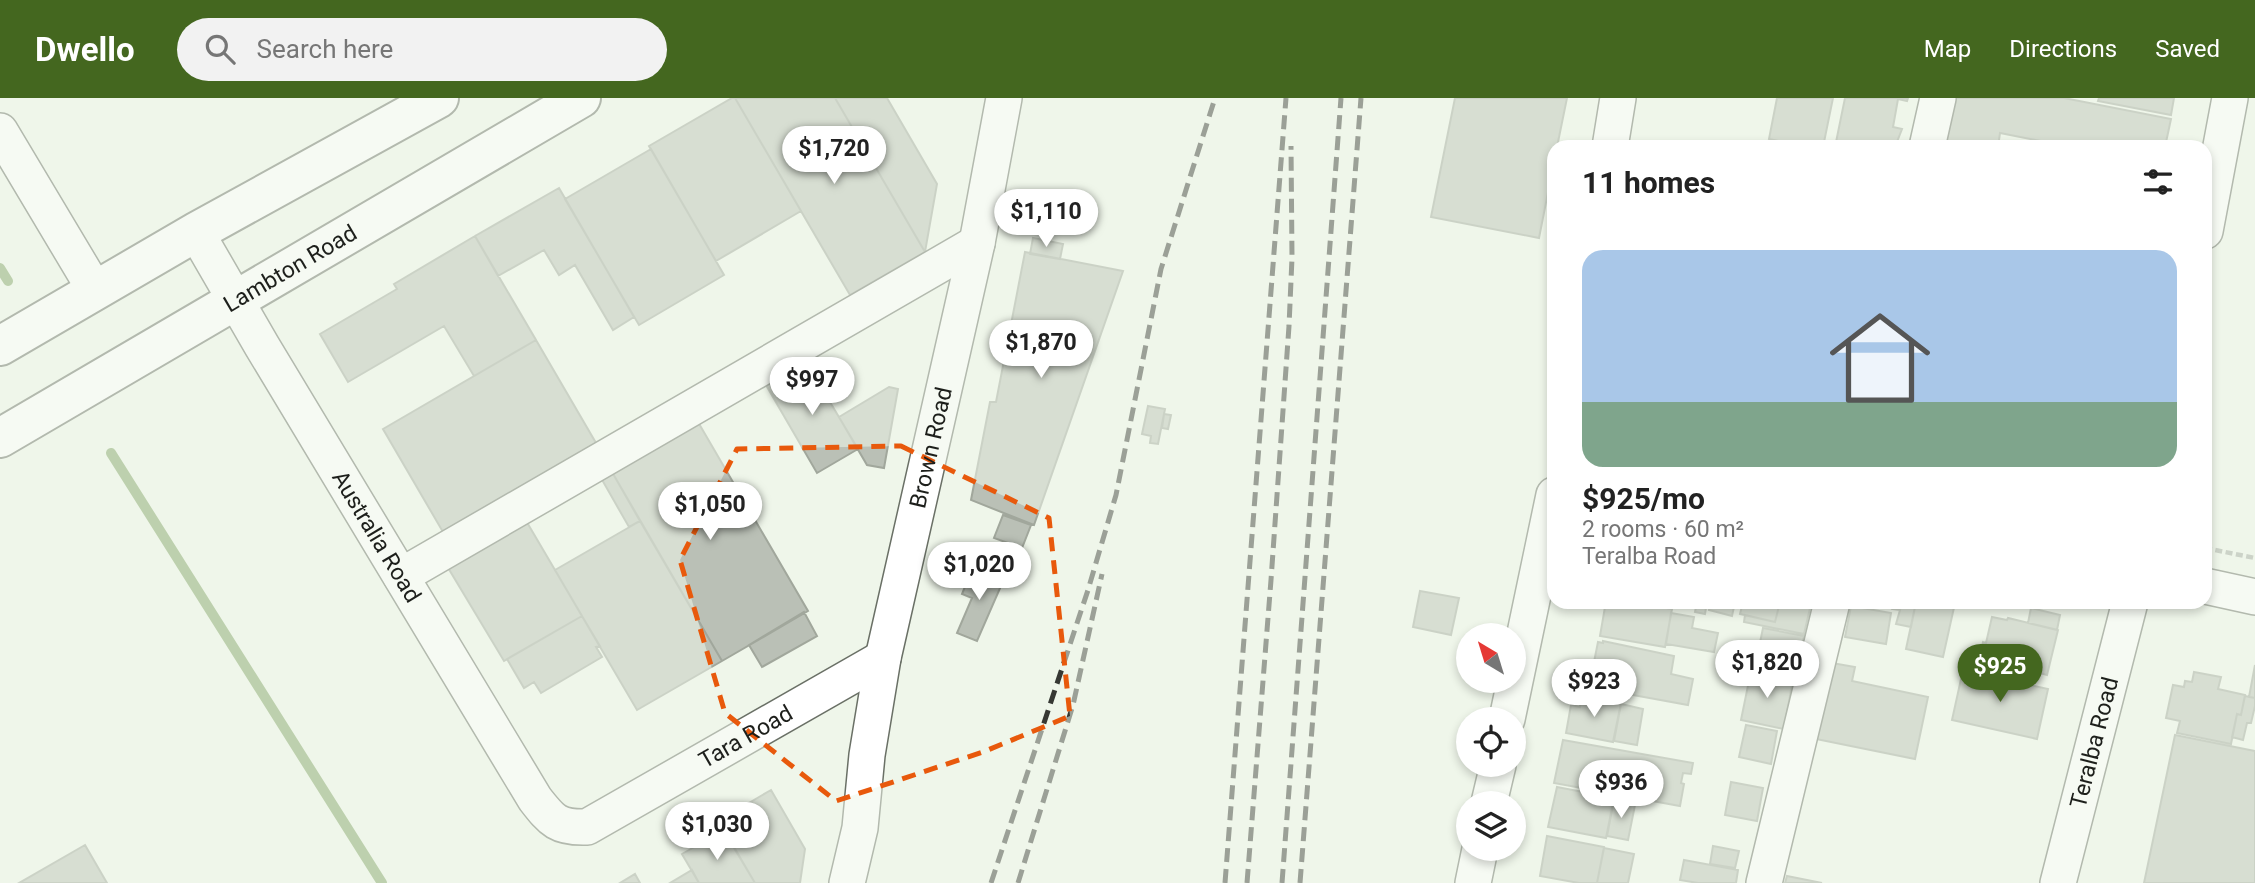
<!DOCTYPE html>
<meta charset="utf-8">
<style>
:root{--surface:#fff;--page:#f2f2f2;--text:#222;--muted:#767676;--line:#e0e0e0;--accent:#44671f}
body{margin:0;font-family:Roboto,sans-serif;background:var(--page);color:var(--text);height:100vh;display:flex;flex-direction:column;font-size:26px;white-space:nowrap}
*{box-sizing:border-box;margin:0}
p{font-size:23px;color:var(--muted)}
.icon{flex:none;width:38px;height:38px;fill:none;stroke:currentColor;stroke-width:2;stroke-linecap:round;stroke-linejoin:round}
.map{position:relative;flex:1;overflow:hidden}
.drawer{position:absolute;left:1547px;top:42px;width:665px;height:469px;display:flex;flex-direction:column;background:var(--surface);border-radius:21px;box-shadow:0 4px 10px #0003}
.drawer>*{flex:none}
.needle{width:46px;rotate:322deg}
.fabs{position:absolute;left:1456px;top:525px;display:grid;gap:14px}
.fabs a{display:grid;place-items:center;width:70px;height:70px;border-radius:50%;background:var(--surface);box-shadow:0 4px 10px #0003;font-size:35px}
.price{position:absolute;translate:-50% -60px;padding:0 16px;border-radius:24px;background:#fff;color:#222;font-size:23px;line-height:46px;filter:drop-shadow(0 2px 4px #0008)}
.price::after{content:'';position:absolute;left:50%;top:42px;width:21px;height:16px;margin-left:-10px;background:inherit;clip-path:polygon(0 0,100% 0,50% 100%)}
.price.on{background:var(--accent);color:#fff}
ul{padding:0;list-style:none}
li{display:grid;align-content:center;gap:14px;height:371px;padding:0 35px}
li+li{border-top:2px solid var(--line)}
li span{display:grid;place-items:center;height:217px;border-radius:21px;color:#555}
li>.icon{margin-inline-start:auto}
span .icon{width:126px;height:126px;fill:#fffc;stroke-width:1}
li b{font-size:30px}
h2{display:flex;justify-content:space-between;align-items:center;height:84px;padding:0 35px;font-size:30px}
header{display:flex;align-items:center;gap:42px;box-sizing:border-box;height:98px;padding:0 35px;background:var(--accent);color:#fff}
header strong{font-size:33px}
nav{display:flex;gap:38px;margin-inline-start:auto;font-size:24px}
.search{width:490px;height:63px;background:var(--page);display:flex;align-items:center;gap:18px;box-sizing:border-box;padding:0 24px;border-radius:38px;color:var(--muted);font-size:26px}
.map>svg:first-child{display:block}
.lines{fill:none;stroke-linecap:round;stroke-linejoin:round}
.stream{stroke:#82a366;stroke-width:10}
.building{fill:#bac0b6;stroke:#a1a79c;stroke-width:2}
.minor-casing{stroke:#6a7066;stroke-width:38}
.major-casing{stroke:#6a7066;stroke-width:42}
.path{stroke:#a3a9a0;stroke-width:4.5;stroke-dasharray:7 3.5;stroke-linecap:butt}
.minor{stroke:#fff;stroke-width:35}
.major{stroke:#fff;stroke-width:38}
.rail{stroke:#363833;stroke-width:5;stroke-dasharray:14 7;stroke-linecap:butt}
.marked{fill:none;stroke:#e8590c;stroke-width:5;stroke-dasharray:14 9;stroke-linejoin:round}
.labels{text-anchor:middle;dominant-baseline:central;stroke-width:5;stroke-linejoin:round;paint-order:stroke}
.street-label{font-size:23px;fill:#1d1f1b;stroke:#fff}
</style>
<header>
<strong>Dwello</strong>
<div class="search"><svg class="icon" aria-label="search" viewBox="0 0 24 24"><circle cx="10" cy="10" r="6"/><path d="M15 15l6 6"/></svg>Search here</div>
<nav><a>Map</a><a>Directions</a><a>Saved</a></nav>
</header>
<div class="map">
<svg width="2255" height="785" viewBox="0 0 2255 785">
<rect width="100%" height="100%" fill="#eff6ea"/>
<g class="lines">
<!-- stream -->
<path class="stream" d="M0 170 8 183
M111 355 382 785"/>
</g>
<!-- building -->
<path class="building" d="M732 0H735L801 113 716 163 649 48Z
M735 0H835L925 154 850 197Z
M835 0H887L937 86 925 154Z
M1455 0H1567L1557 49H1554V64L1539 140 1431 119Z
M1777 0H1833L1823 49H1809L1769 41Z
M1845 0H1908L1907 3 1898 1 1893 29 1902 31 1895 49H1835Z
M1955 0H2064L2171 21 2165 49H2071L2000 35 1998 49H1945Z
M2099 0H2174L2171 17 2098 3Z
M1777 43 1809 49H1775Z
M651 51 724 177 639 227 565 101Z
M559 90 634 219 613 232 575 167 559 177 544 152 498 178 475 138Z
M475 138 536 242 474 278 444 228 348 284 320 236 397 191 394 186Z
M1033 140 1063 146 1060 161 1030 156Z
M1025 154 1123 173 1034 427 971 402 990 304H996Z
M536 242 596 345 443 434 383 331Z
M806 264 858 351 817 375 766 287Z
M889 289 898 291 884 370 867 367 839 319Z
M1148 308 1165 311 1158 346 1150 345 1151 338 1142 336Z
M1164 316 1171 317 1168 331 1162 330Z
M698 324 808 513 722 563 612 374Z
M612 374 640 423 629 429 601 380Z
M1003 417 1031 427 1022 450 994 440Z
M525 421 582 518 504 563 447 468Z
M640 423 722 563 637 612 555 472Z
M973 469 1004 481 977 543 957 535 972 500 962 496Z
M1420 493 1459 500 1451 537 1413 529Z
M1614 504H1633L1672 511 1665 549 1600 538 1605 509 1612 510Z
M1697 504H1707L1705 516 1695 514Z
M1710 504H1735L1732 518 1709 512Z
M1743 504H1780L1775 524 1740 516Z
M1780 504 1811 506 1804 536 1744 524 1745 517 1775 524Z
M1893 504H1916L1911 529 1896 526 1900 512 1892 511Z
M1916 504 1955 505 1943 559 1906 551Z
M1851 508 1891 515 1886 546 1845 539Z
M2031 510 2060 517 2057 532 2028 525Z
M804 514 817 538 762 569 749 547Z
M1671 515 1694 519 1692 530 1718 535 1714 554 1666 546Z
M582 518 600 548 596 549 602 559 541 595 534 584 524 590 507 561Z
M1992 519 2007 522 2008 520 2058 532 2047 577 2040 575V577L1979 562 1983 544 1986 545Z
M1763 530 1804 538 1796 577 1755 569Z
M1603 543 1674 558 1671 576 1693 581 1688 607 1589 589 1598 544 1603 545Z
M1832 565 1855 569 1852 583 1928 599 1915 661 1816 641Z
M2255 567V600L2249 599Z
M1963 572 2048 591 2037 641 1952 622Z
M1751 573 1793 581 1784 631 1741 622Z
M2194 574 2221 579 2218 591 2245 597 2241 617 2237 616 2231 646 2177 635 2180 623 2166 620 2173 587 2184 589 2185 583 2192 584Z
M1582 598 1621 605 1613 644 1566 635 1571 607 1580 609Z
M2245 598 2255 600V608L2251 625H2247L2243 642 2232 639 2237 616 2241 617Z
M1621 606 1643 611 1637 647 1614 643Z
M1746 627 1777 633 1771 666 1739 659Z
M2175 637 2255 653V785H2144Z
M1563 642 1693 665 1691 676 1683 675 1681 685 1684 686 1680 708 1554 685Z
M1731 684 1763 690 1757 723 1725 717Z
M1557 689 1614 700 1606 740 1548 729Z
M771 692 805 751 800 785H755L718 723Z
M1614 702 1635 707 1628 742 1607 738Z
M724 732 755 785H699L682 756Z
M1547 738 1604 749 1597 785H1579L1540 778Z
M85 747 107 785H19Z
M1713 748 1739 753 1735 770 1710 766Z
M1604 750 1634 756 1628 785H1597Z
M1684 762 1738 772 1736 785H1698L1680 782Z
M692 772 699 785H670Z
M635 776 640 785H620Z
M1787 778 1822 785H1785Z"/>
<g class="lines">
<!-- minor casing -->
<g class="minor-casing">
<g id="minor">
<path d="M0 33 95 192"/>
<path d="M1610 49 1618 0"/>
<path d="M1927 49 1938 0"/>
<path d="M2205 133 2230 0"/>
<path id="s1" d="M196 134 262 248 535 701C552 723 558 730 587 729L883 560"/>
<path d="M401 478 977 145"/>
<path d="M2205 488 2255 499"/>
<path d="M1507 621 1554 397"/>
<path d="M1489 705 1498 667"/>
<path id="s2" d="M847 785 860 730 867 657 883 560 977 145 1004 0"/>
<path d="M1473 785 1480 751"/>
<path d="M1764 785 1832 504"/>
<path id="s3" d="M2058 785 2130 504"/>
</g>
</g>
<!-- major casing -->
<g class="major-casing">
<g id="major">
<path d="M0 248 196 134 439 0"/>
<path id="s4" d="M0 340 581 0"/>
</g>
</g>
<!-- path -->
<path class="path" d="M2205 450 2255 460"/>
<!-- minor -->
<use href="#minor" class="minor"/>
<!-- major -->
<use href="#major" class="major"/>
<!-- rail -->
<path class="rail" d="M991 785 1088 492 1116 397 1161 171 1215 0
M1018 785 1073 607 1102 476
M1225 785 1286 0
M1247 785 1271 482 1289 228 1292 160 1291 48
M1282 785 1341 0
M1300 785 1361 0"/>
</g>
<!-- marked area -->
<path d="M0 0H2255V785H0ZM901 348 1049 420 1070 618 983 654 836 703 725 615 680 462 737 351Z" fill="#eff6ea" fill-opacity=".55" fill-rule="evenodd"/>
<path class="marked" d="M901 348 1049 420 1070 618 983 654 836 703 725 615 680 462 737 351Z"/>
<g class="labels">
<!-- street labels -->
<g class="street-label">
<text stroke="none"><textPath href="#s4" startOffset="336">Lambton Road</textPath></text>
<text stroke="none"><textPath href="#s2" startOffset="444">Brown Road</textPath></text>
<text stroke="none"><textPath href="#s1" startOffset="354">Australia Road</textPath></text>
<text stroke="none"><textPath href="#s1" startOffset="906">Tara Road</textPath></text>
<text stroke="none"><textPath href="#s3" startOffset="145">Teralba Road</textPath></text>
</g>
</g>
</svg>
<div class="fabs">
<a><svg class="needle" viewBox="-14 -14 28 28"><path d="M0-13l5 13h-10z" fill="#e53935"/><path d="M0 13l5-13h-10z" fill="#767676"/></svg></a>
<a><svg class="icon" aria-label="locate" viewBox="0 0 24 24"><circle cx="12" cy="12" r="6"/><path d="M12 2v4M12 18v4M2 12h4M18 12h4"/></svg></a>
<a><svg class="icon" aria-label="layers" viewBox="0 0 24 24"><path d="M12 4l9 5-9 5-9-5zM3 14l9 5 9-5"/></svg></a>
</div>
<b class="price" style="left:834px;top:88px">$1,720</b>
<b class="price" style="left:1046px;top:151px">$1,110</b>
<b class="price" style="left:1041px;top:282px">$1,870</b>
<b class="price" style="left:812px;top:319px">$997</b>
<b class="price" style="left:710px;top:444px">$1,050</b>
<b class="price" style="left:979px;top:504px">$1,020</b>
<b class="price" style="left:1767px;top:602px">$1,820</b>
<b class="price on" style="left:2000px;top:606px">$925</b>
<b class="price" style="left:1594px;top:621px">$923</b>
<b class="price" style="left:1621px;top:722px">$936</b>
<b class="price" style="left:717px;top:764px">$1,030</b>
<section class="drawer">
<h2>11 homes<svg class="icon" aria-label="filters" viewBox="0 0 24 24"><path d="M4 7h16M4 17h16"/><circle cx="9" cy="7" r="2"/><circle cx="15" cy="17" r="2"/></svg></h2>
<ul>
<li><span style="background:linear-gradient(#a9c7e8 70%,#7fa58c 0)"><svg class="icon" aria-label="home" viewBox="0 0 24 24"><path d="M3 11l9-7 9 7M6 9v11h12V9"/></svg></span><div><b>$925/mo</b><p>2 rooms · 60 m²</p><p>Teralba Road</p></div></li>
</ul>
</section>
</div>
